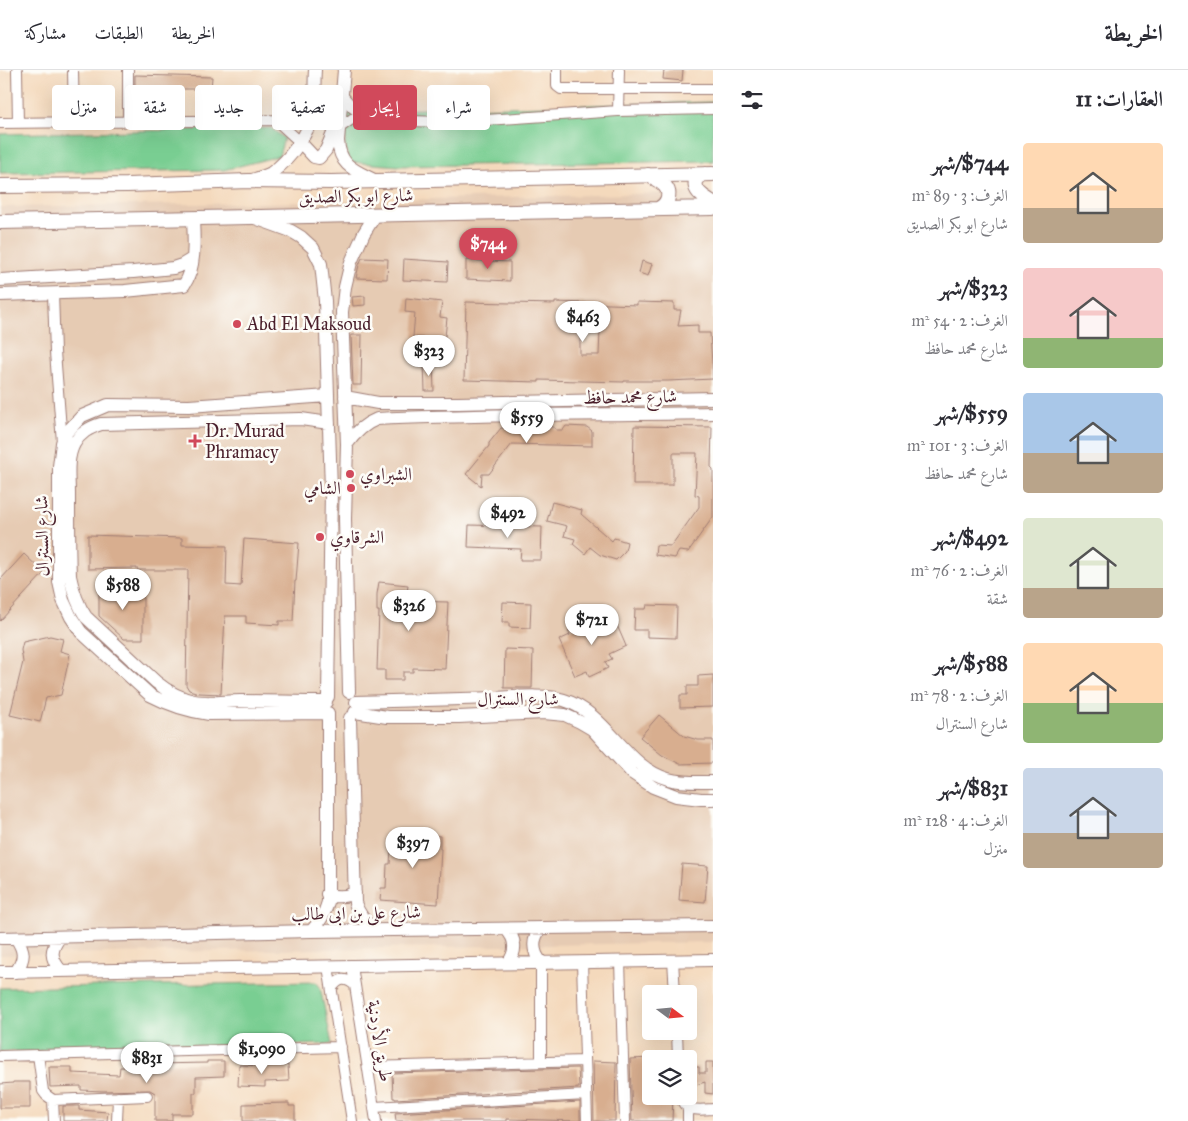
<!DOCTYPE html>
<html lang="ar">
<meta charset="utf-8">
<style>
:root{--surface:#fff;--page:#f2f2f3;--text:#2b2b33;--muted:#7c7c81;--line:#e1e1e2;--accent:#d1495b}
body{margin:0;font-family:"IM FELL Great Primer",Amiri,serif;background:var(--page);color:var(--text);direction:rtl;height:100vh;display:flex;flex-direction:column;font-size:19px;white-space:nowrap}
*{box-sizing:border-box;margin:0}
p{font-size:16px;color:var(--muted)}
.icon{flex:none;width:28px;height:28px;fill:none;stroke:currentColor;stroke-width:2;stroke-linecap:round;stroke-linejoin:round}
.map{position:relative;flex:1;overflow:hidden;direction:ltr}
.panel{display:flex;flex-direction:column;background:var(--surface);width:475px}
.panel>*{flex:none}
.top-card{position:absolute;left:15px;top:15px;width:475px;height:45px;direction:rtl;display:flex;gap:10px}
.needle{width:32px;rotate:106deg}
.fabs{position:absolute;left:642px;top:915px;display:grid;gap:10px}
.fabs a{display:grid;place-items:center;width:55px;height:55px;border-radius:5px;background:var(--surface);box-shadow:0 5px 20px #0002;font-size:25px}
.price{position:absolute;translate:-50% -42px;padding:0 11px;border-radius:18px;background:#fff;color:#222;font-size:16px;line-height:32px;filter:drop-shadow(0 1px 2px #0008)}
.price::after{content:'';position:absolute;left:50%;top:30px;width:15px;height:11px;margin-left:-8px;background:inherit;clip-path:polygon(0 0,100% 0,50% 100%)}
.price.active{background:var(--accent);color:#fff}
ul{padding:0;list-style:none}
li{display:flex;align-items:center;gap:15px;height:125px;padding:0 25px}
li span{display:grid;place-items:center;flex:none;width:140px;height:100px;border-radius:5px;color:#555}
li>.icon{margin-inline-start:auto}
span .icon{width:60px;height:60px;fill:#fffc;stroke-width:1}
li b{font-size:21px}
h2{display:flex;justify-content:space-between;align-items:center;height:60px;padding:0 25px;font-size:21px}
.chip{padding:0 18px;border-radius:5px;background:var(--surface);box-shadow:0 5px 20px #0002;font-size:18px;line-height:45px}
.chip.active{background:var(--accent);color:#fff}
header{display:flex;align-items:center;gap:30px;box-sizing:border-box;height:70px;padding:0 25px;background:var(--surface);border-bottom:1px solid var(--line)}
header strong{font-size:24px}
nav{display:flex;gap:28px;margin-inline-start:auto;font-size:18px}
main{display:flex;flex:1;min-height:0}
.map>svg:first-child{display:block}
.built{fill:#e6cbb3}
.green{fill:#79ce92;stroke:#62765e}
.building{fill:#d8ae8f;fill-rule:evenodd}
.lines{fill:none;stroke-linecap:round;stroke-linejoin:round}
.minor-casing{stroke:#9f7c74;stroke-width:12}
.tertiary-casing{stroke:#9f7c74;stroke-width:14}
.secondary-casing{stroke:#9f7c74;stroke-width:16}
.minor{stroke:#fff;stroke-width:10}
.tertiary{stroke:#fff;stroke-width:12}
.secondary{stroke:#fff;stroke-width:14}
.poi-dot{fill:#d1495b;stroke:#fdfcf7;stroke-width:2}
.labels{text-anchor:middle;dominant-baseline:central;stroke-width:5;stroke-linejoin:round;paint-order:stroke}
.street-label{font-size:18px;fill:#4a1f2b;stroke:#fdfcf7}
.poi-label{font-size:18px;fill:#4a1f2b;stroke:#fdfcf7;text-anchor:start}
</style>
<header>
<strong>الخريطة</strong>
<nav><a>الخريطة</a><a>الطبقات</a><a>مشاركة</a></nav>
</header>
<main>
<section class="panel">
<h2>العقارات: 11<svg class="icon" aria-label="filters" viewBox="0 0 24 24"><path d="M4 7h16M4 17h16"/><circle cx="9" cy="7" r="2"/><circle cx="15" cy="17" r="2"/></svg></h2>
<ul>
<li><span style="background:linear-gradient(#ffd9b3 65%,#b9a48a 0)"><svg class="icon" aria-label="home" viewBox="0 0 24 24"><path d="M3 11l9-7 9 7M6 9v11h12V9"/></svg></span><div><b>$744/شهر</b><p>الغرف: 3 · 89 m²</p><p>شارع ابو بكر الصديق</p></div></li>
<li><span style="background:linear-gradient(#f6c9c9 70%,#8fb573 0)"><svg class="icon" aria-label="home" viewBox="0 0 24 24"><path d="M3 11l9-7 9 7M6 9v11h12V9"/></svg></span><div><b>$323/شهر</b><p>الغرف: 2 · 54 m²</p><p>شارع محمد حافظ</p></div></li>
<li><span style="background:linear-gradient(#a9c7e8 60%,#b9a48a 0)"><svg class="icon" aria-label="home" viewBox="0 0 24 24"><path d="M3 11l9-7 9 7M6 9v11h12V9"/></svg></span><div><b>$559/شهر</b><p>الغرف: 3 · 101 m²</p><p>شارع محمد حافظ</p></div></li>
<li><span style="background:linear-gradient(#dfe7d0 70%,#b9a48a 0)"><svg class="icon" aria-label="home" viewBox="0 0 24 24"><path d="M3 11l9-7 9 7M6 9v11h12V9"/></svg></span><div><b>$492/شهر</b><p>الغرف: 2 · 76 m²</p><p>شقة</p></div></li>
<li><span style="background:linear-gradient(#ffd9b3 60%,#8fb573 0)"><svg class="icon" aria-label="home" viewBox="0 0 24 24"><path d="M3 11l9-7 9 7M6 9v11h12V9"/></svg></span><div><b>$588/شهر</b><p>الغرف: 2 · 78 m²</p><p>شارع السنترال</p></div></li>
<li><span style="background:linear-gradient(#c9d6e8 65%,#b9a48a 0)"><svg class="icon" aria-label="home" viewBox="0 0 24 24"><path d="M3 11l9-7 9 7M6 9v11h12V9"/></svg></span><div><b>$831/شهر</b><p>الغرف: 4 · 128 m²</p><p>منزل</p></div></li>
</ul>
</section>
<div class="map">
<svg width="713" height="1051" viewBox="0 0 713 1051">
<rect width="100%" height="100%" fill="#fdfcf7"/>
<filter id="ink" filterUnits="userSpaceOnUse"><feTurbulence type="fractalNoise" baseFrequency=".02" numOctaves="2"/><feDisplacementMap in="SourceGraphic" scale="10" xChannelSelector="R" yChannelSelector="G"/><feConvolveMatrix kernelMatrix="1 2 1 2 8 2 1 2 1" color-interpolation-filters="sRGB"/></filter>
<filter id="wash" filterUnits="userSpaceOnUse"><feTurbulence type="fractalNoise" baseFrequency=".0096" numOctaves="4" result="noise"/><feDisplacementMap in="SourceGraphic" scale="20" xChannelSelector="R" yChannelSelector="G"/><feGaussianBlur stdDeviation="1.12" result="paint"/><feColorMatrix in="noise" values="0 0 0 0 0 0 0 0 0 0 0 0 0 0 0 0 0 1.4 0 .05"/><feComposite in="paint" operator="in"/></filter>
<g filter="url(#wash)">
<rect width="100%" height="100%" fill="#f4d9bc"/>
<!-- built -->
<path class="built" d="M713 122V872L0 885V137L313 132Z"/>
<!-- green -->
<path class="green" d="M713 32V91L399 96 349 92 345 75V41Z
M271 58 284 68 279 86 224 100 0 103V64Z
M316 912 320 917 332 974 0 982V918Z"/>
<g id="blocks">
<!-- building -->
<path class="building" d="M664 0H683L682 11 663 9Z
M135 5 212 7 211 19H174V22L135 21Z
M362 188 388 189 387 209 356 208 359 195Z
M404 189 448 192 447 212 403 210Z
M466 190 510 192V211L466 209Z
M642 191 652 194 648 206 639 203Z
M365 226V235L353 236 352 227Z
M406 228 442 232 440 247 447 248 444 276 434 275 435 269 413 267 415 243 405 242Z
M466 232 555 234V232L637 235V232L674 233V240H681L678 256 698 255V263H710L713 309 668 311H624V312L539 310V312L464 310ZM580 260 600 261 599 285H580Z
M351 265H362L361 315H353Z
M424 293H433L434 321H425Z
M566 356 587 357 592 361V376L512 374 489 404H482L481 416 466 404 489 376V373L501 358H522L528 363 533 357H553L557 360H563Z
M634 356 712 357 711 397 713 399V447L688 482 679 481 675 488 655 485 656 475 671 476 699 437V426L695 425 697 383H673V415H633Z
M552 432 582 440 581 444 612 471 614 468 627 472 625 481 616 490 600 485 590 477 585 484 573 474 575 469 564 466 567 456 547 451Z
M469 455 542 457 541 490H520L521 479 468 477Z
M88 465 182 468V475L227 476 226 515 241 516 244 469 299 473 296 511H295L293 551H279V555L246 553V546H225L221 624 199 623 189 620 186 615 188 500H137V498L88 499Z
M24 484 44 503 0 551V510Z
M379 512 408 515 406 531 448 532 445 599 413 598V602H403V610H385V600H377L379 541H377V524Z
M99 518 143 519V569H124L99 546Z
M503 532 531 533 530 558 509 557V552H502Z
M647 535 677 536 676 568 647 567V560H634L635 539H646Z
M613 546 626 576 609 584 612 589 605 592 608 598 589 607 587 601 575 606 559 570 570 565 568 560 582 554 584 559Z
M50 566 63 569 60 581 70 584 61 625 46 628 40 652 10 645 23 592 21 580 23 572Z
M505 579 533 580 532 618H504Z
M713 605V637L680 638V625H687V616H698V606Z
M659 645 684 666 698 670H713V693L680 694 662 685 640 667Z
M392 763 440 766V779H441L438 834 380 830 381 818H386L387 794H390Z
M682 794 708 796 705 832 679 830Z
M651 988 650 1026H673L672 1051H632L630 989Z
M207 991H224V1006L196 1007V1023H193V1044H172V1051H155V1023L150 1020 103 1021 81 1020V1016L50 1017 49 997H72V1003L119 1005 120 997 155 998V994L207 993Z
M593 991 616 992 615 1051H594Z
M706 992H713V1024L705 1023V1012L689 1017V997H699V1003H706Z
M239 995 265 996 288 995 289 1011 265 1012V1017L238 1016Z
M578 998 579 1018 395 1029V1028H393L392 1003Z
M13 1012H30V1038H0V1014L13 1013Z
M580 1032V1051L507 1049V1051H396L395 1043Z
M289 1033V1036H295V1051H243V1034Z
M63 1036H79V1040L108 1042 107 1051H63Z"/>
</g>
</g>
<g filter="url(#ink)">
<use href="#blocks" fill-opacity="0" stroke="#9f7c74" stroke-width="1"/>
<g class="lines">
<!-- minor casing -->
<g class="minor-casing">
<path id="minor" d="M17 0 18 53
M73 0 74 53
M557 0V16L561 19H713
M342 25 353 38 366 46
M618 41 619 0
M276 50 300 72
M128 52V0
M0 53 276 50 289 46 314 40
M339 58 352 49 366 46 411 51 441 52 471 51 618 41 713 39
M53 224 55 282 62 372
M673 890 675 924
M620 891 625 1051
M541 892V992
M582 892 587 1051
M328 896 352 1051
M352 896 376 1051
M332 918C339 908 345 907 355 915
M677 961 678 989
M38 985 43 1021 46 1025 53 1030 147 1026
M0 986 341 977
M368 997 585 991
M680 1026C685 1043 699 1040 713 1039
M53 1030 54 1051
M374 1037 586 1025
M117 1051 118 1027
M688 1051V1038"/>
</g>
<!-- tertiary casing -->
<g class="tertiary-casing">
<path id="tertiary" d="M344 0 338 71C340 97 355 100 376 111
M300 72 314 87 319 88 326 80 334 61 337 59
M252 110C258 108 265 106 271 103 289 91 311 61 314 39 315 26 314 13 315 0
M255 148 291 161 301 167 313 178 321 194 325 231 331 420 328 627
M0 210 133 202 173 198 182 195 192 189
M0 225 125 221 184 215C196 198 194 169 193 149
M345 327 378 333H458L713 328
M347 374C355 363 364 354 377 349 489 344 601 345 713 343
M349 622 345 449 347 374 342 242 345 217 351 192 364 163 376 144
M326 632C297 632 269 631 240 631 225 631 209 634 194 631 179 628 167 621 156 612L86 547C77 534 73 521 70 506 69 478 69 451 69 424 69 408 66 389 74 374 80 363 89 358 101 354L301 349 329 353
M356 632C403 631 449 629 496 628 515 627 546 624 564 630 607 643 626 698 668 709 682 713 698 712 713 712
M355 642 387 647H459L544 643 565 645 580 652 592 659 632 703 653 717 676 726 701 729H713
M327 643 209 644C187 641 169 635 150 625L81 562 71 547 63 530 59 512V396L62 373 67 362 82 346 108 335 189 336 328 326
M350 648 355 833C359 845 365 852 374 860
M327 824C337 828 345 827 355 823
M541 858C532 869 532 881 541 892
M506 859C516 869 517 881 508 893
M311 861C321 851 324 845 328 832V643
M60 867C50 880 50 888 61 901
M0 868 311 861 713 856
M0 902 713 890
M16 902C25 888 25 881 16 868"/>
</g>
<!-- secondary casing -->
<g class="secondary-casing">
<path id="secondary" d="M705 104C701 105 698 107 696 111 693 122 706 128 713 133
M648 105C654 108 661 111 665 116 672 124 667 135 658 139
M0 116 127 115 249 111 331 112 713 104
M0 152 713 138"/>
</g>
<!-- minor -->
<use href="#minor" class="minor"/>
<!-- tertiary -->
<use href="#tertiary" class="tertiary"/>
<!-- secondary -->
<use href="#secondary" class="secondary"/>
</g>
</g>
<!-- markers -->
<g class="poi-dot">
<circle cx="237" cy="254" r="5"/>
<path d="M192.5 363.5h5v5h5v5h-5v5h-5v-5h-5v-5h5z"/>
<circle cx="350" cy="404" r="5"/>
<circle cx="351" cy="418" r="5"/>
<circle cx="320" cy="467" r="5"/>
</g>
<g class="labels">
<!-- street labels -->
<g class="street-label">
<text transform="translate(356 126) rotate(-1)">شارع ابو بكر الصديق</text>
<text transform="translate(630 327) rotate(-1)">شارع محمد حافظ</text>
<text transform="translate(42 466) rotate(-91)">شارع السنترال</text>
<text x="518" y="629">شارع السنترال</text>
<text transform="translate(356 843) rotate(-1)">شارع على بن ابى طالب</text>
<text transform="translate(380 971) rotate(81)">طريق الأردنية</text>
</g>
<!-- poi labels -->
<g class="poi-label">
<text x="247" y="254">Abd El Maksoud</text>
<text x="205" y="361">Dr. Murad<tspan x="205" dy="21">Phramacy</tspan></text>
<text x="360" y="404">الشبراوي</text>
<text x="341" y="418" text-anchor="end">الشامي</text>
<text x="330" y="467">الشرقاوي</text>
</g>
</g>
</svg>
<div class="fabs">
<a><svg class="needle" viewBox="-14 -14 28 28"><path d="M0-13l5 13h-10z" fill="#e53935"/><path d="M0 13l5-13h-10z" fill="#7c7c81"/></svg></a>
<a><svg class="icon" aria-label="layers" viewBox="0 0 24 24"><path d="M12 4l9 5-9 5-9-5zM3 14l9 5 9-5"/></svg></a>
</div>
<b class="price active" style="left:488px;top:200px">$744</b>
<b class="price" style="left:583px;top:273px">$463</b>
<b class="price" style="left:429px;top:307px">$323</b>
<b class="price" style="left:527px;top:374px">$559</b>
<b class="price" style="left:508px;top:469px">$492</b>
<b class="price" style="left:123px;top:541px">$588</b>
<b class="price" style="left:409px;top:562px">$326</b>
<b class="price" style="left:592px;top:576px">$721</b>
<b class="price" style="left:413px;top:799px">$397</b>
<b class="price" style="left:262px;top:1005px">$1,090</b>
<b class="price" style="left:147px;top:1014px">$831</b>
<div class="top-card">
<a class="chip">شراء</a>
<a class="chip active">إيجار</a>
<a class="chip">تصفية</a>
<a class="chip">جديد</a>
<a class="chip">شقة</a>
<a class="chip">منزل</a>
</div>
</div>
</main>
